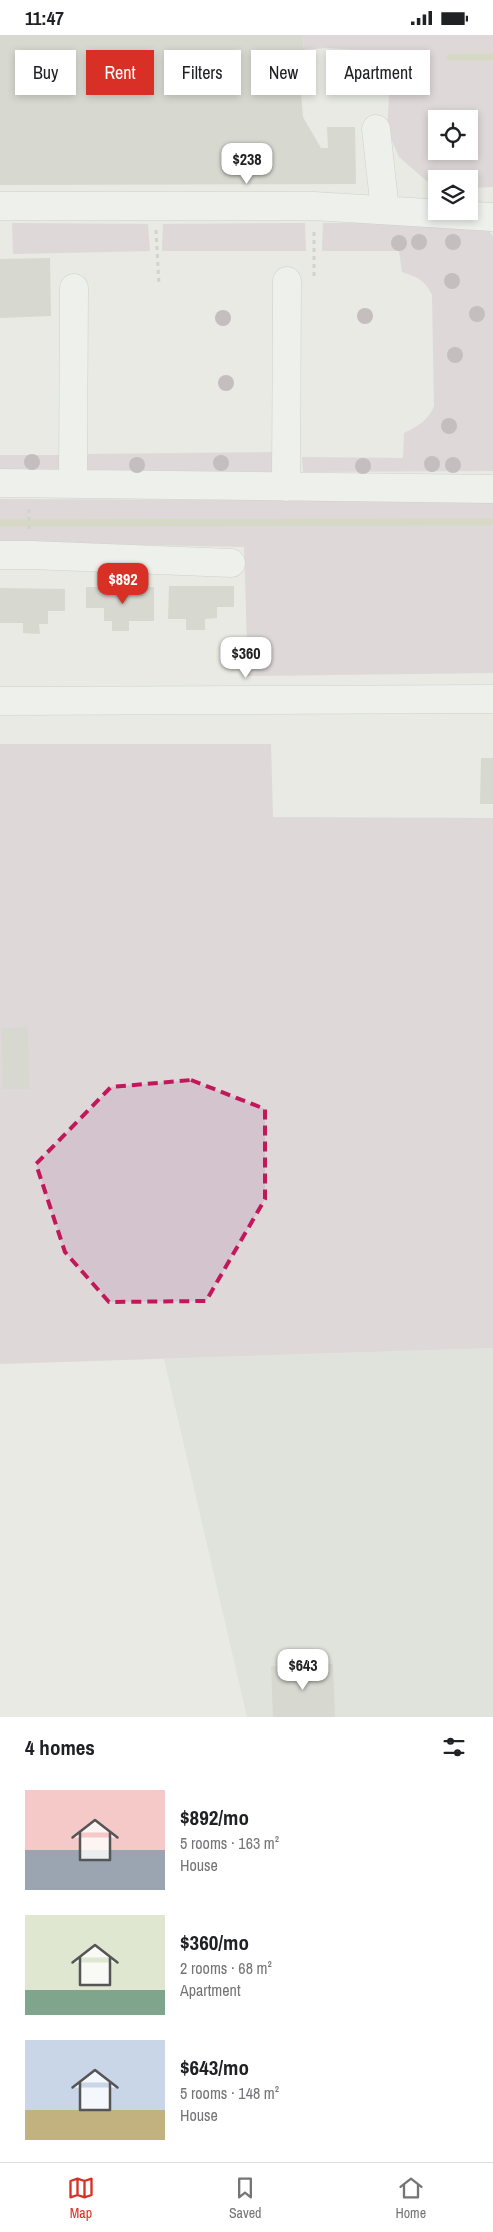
<!DOCTYPE html>
<meta charset="utf-8">
<style>
:root{--surface:#fff;--page:#f2f2f2;--text:#202124;--muted:#757577;--line:#e0e0e0;--accent:#d93025}
body{margin:0;font-family:"Archivo Narrow",sans-serif;background:var(--page);color:var(--text);height:100vh;display:flex;flex-direction:column;font-size:19px;white-space:nowrap}
*{box-sizing:border-box;margin:0}
p{font-size:16px;color:var(--muted)}
.icon{flex:none;width:28px;height:28px;fill:none;stroke:currentColor;stroke-width:2;stroke-linecap:round;stroke-linejoin:round}
.map{position:relative;height:1682px;overflow:hidden}
.side{display:flex;flex-direction:column;background:var(--surface);flex:1}
.side>*{flex:none}
.guide{position:absolute;left:15px;top:15px;width:464px;height:45px;display:flex;gap:10px}
.buttons{position:absolute;left:428px;top:75px;display:grid;gap:10px}
.buttons a{display:grid;place-items:center;width:50px;height:50px;border-radius:0px;background:var(--surface);box-shadow:0 2px 8px #0003;font-size:25px}
.price{position:absolute;translate:-50% -42px;padding:0 11px;border-radius:10px;background:#fff;color:#222;font-size:16px;line-height:32px;filter:drop-shadow(0 1px 2px #0008)}
.price::after{content:'';position:absolute;left:50%;top:30px;width:15px;height:11px;margin-left:-8px;background:inherit;clip-path:polygon(0 0,100% 0,50% 100%)}
.price.selected{background:var(--accent);color:#fff}
ul{padding:0;list-style:none}
li{display:flex;align-items:center;gap:15px;height:125px;padding:0 25px}
li span{display:grid;place-items:center;flex:none;width:140px;height:100px;border-radius:0px;color:#555}
li>.icon{margin-inline-start:auto}
span .icon{width:60px;height:60px;fill:#fffc;stroke-width:1}
li b{font-size:21px}
h2{display:flex;justify-content:space-between;align-items:center;height:60px;padding:0 25px;font-size:21px}
.tag{padding:0 18px;border-radius:0px;background:var(--surface);box-shadow:0 2px 8px #0003;font-size:18px;line-height:45px}
.tag.selected{background:var(--accent);color:#fff}
.status{display:flex;justify-content:space-between;align-items:center;height:35px;padding:0 25px;background:var(--surface);direction:ltr}
.status svg{height:14px;fill:currentColor}
.tabs{display:flex;justify-content:space-around;align-items:center;height:70px;border-top:1px solid var(--line);background:var(--surface);font-size:14px;color:var(--muted)}
.tabs a{display:grid;justify-items:center;gap:2px}
.tabs .selected{color:var(--accent)}
.map>svg:first-child{display:block}
.built{fill:#d8dbd1}
.green{fill:#d3c4cd;fill-rule:evenodd}
.lines{fill:none;stroke-linecap:round;stroke-linejoin:round}
.stream{stroke:#c0c6a1;stroke-width:7}
.building{fill:#c3c6ba}
.minor-casing{stroke:#b0b4a8;stroke-width:29}
.path{stroke:#b7b9b1;stroke-width:3;stroke-dasharray:4 4;stroke-linecap:butt}
.minor{stroke:#f7f8f5;stroke-width:28}
.tree{fill:#9a8990}
.marked{fill:none;stroke:#c2185b;stroke-width:4;stroke-dasharray:10 6;stroke-linejoin:round}
</style>
<div class="status"><b>11:47</b><svg viewBox="0 0 49 12"><path d="M0 12V9h3v3zM5 12V6h3v6zM10 12V3h3v9zM15 12V0h3v12zM26 1h20v11H26zM47 4h2v5h-2z"/></svg></div>
<div class="map">
<svg width="493" height="1682" viewBox="0 0 493 1682">
<rect width="100%" height="100%" fill="#e8eae3"/>
<!-- built -->
<path class="built" d="M493 1313V1682H247L164 1324Z"/>
<!-- green -->
<path class="green" d="M304 0H493V152L469 153V144H436V154L399 122 387 94 392 17 326 13 303 15ZM436 84H469V116H436Z
M484 187 493 202V436L303 437 302 422 403 423 404 398C418 391 428 386 434 371L432 260C425 245 417 242 402 237L399 216H322L323 188Z
M12 188 148 189 150 216 13 219Z
M305 188 306 216H162L163 189Z
M279 417V437L85 436 84 419Z
M0 420H61L60 436H0Z
M0 464 493 466V638L248 641 244 512 0 507Z
M0 709H271L273 782 493 783V1313L0 1329Z"/>
<g class="lines">
<!-- stream -->
<path class="stream" d="M450 22H493
M0 488 493 487"/>
</g>
<!-- building -->
<path class="building" d="M0 0H304L303 15H297L303 82 321 113H328L327 92H355L356 149 0 150Z
M50 223 51 281 0 283V224Z
M169 551H234V572H217V583L205 584V595H186V584H168Z
M86 552H154V586H129V596H112V586H104V573H86Z
M0 553 65 554V576H48V589H39L40 599 23 598V588H0Z
M481 723H493V769H480Z
M28 992 30 1054H3L1 993Z
M333 1629 335 1682H273L271 1631Z"/>
<g class="lines">
<!-- minor casing -->
<g class="minor-casing">
<path id="minor" d="M376 94 385 175
M0 171H314L493 182
M0 448 493 454
M73 449 74 253
M286 452 287 246
M0 520H31L231 528
M0 666 493 664"/>
</g>
<!-- path -->
<path class="path" d="M268 134V113
M156 195 159 250
M314 241V197
M29 494V473"/>
<!-- minor -->
<use href="#minor" class="minor"/>
</g>
<!-- trees -->
<g class="tree">
<circle cx="419" cy="207" r="8"/>
<circle cx="453" cy="207" r="8"/>
<circle cx="399" cy="208" r="8"/>
<circle cx="452" cy="246" r="8"/>
<circle cx="477" cy="279" r="8"/>
<circle cx="365" cy="281" r="8"/>
<circle cx="223" cy="283" r="8"/>
<circle cx="455" cy="320" r="8"/>
<circle cx="226" cy="348" r="8"/>
<circle cx="449" cy="391" r="8"/>
<circle cx="32" cy="427" r="8"/>
<circle cx="221" cy="428" r="8"/>
<circle cx="432" cy="429" r="8"/>
<circle cx="137" cy="430" r="8"/>
<circle cx="453" cy="430" r="8"/>
<circle cx="363" cy="431" r="8"/>
</g>
<!-- marked area -->
<path d="M0 0H493V1682H0ZM191 1045 265 1074V1164L206 1266 109 1267 65 1217 36 1129 111 1052Z" fill="#e8eae3" fill-opacity=".55" fill-rule="evenodd"/>
<path class="marked" d="M191 1045 265 1074V1164L206 1266 109 1267 65 1217 36 1129 111 1052Z"/>
</svg>
<div class="buttons">
<a><svg class="icon" aria-label="locate" viewBox="0 0 24 24"><circle cx="12" cy="12" r="6"/><path d="M12 2v4M12 18v4M2 12h4M18 12h4"/></svg></a>
<a><svg class="icon" aria-label="layers" viewBox="0 0 24 24"><path d="M12 4l9 5-9 5-9-5zM3 14l9 5 9-5"/></svg></a>
</div>
<b class="price" style="left:247px;top:150px">$238</b>
<b class="price selected" style="left:123px;top:570px">$892</b>
<b class="price" style="left:246px;top:644px">$360</b>
<b class="price" style="left:303px;top:1656px">$643</b>
<div class="guide">
<a class="tag">Buy</a>
<a class="tag selected">Rent</a>
<a class="tag">Filters</a>
<a class="tag">New</a>
<a class="tag">Apartment</a>
</div>
</div>
<section class="side">
<h2>4 homes<svg class="icon" aria-label="filters" viewBox="0 0 24 24"><path d="M4 7h16M4 17h16"/><circle cx="9" cy="7" r="2"/><circle cx="15" cy="17" r="2"/></svg></h2>
<ul>
<li><span style="background:linear-gradient(#f6c9c9 60%,#9aa5b1 0)"><svg class="icon" aria-label="home" viewBox="0 0 24 24"><path d="M3 11l9-7 9 7M6 9v11h12V9"/></svg></span><div><b>$892/mo</b><p>5 rooms · 163 m²</p><p>House</p></div></li>
<li><span style="background:linear-gradient(#dfe7d0 75%,#7fa58c 0)"><svg class="icon" aria-label="home" viewBox="0 0 24 24"><path d="M3 11l9-7 9 7M6 9v11h12V9"/></svg></span><div><b>$360/mo</b><p>2 rooms · 68 m²</p><p>Apartment</p></div></li>
<li><span style="background:linear-gradient(#c9d6e8 70%,#c2b280 0)"><svg class="icon" aria-label="home" viewBox="0 0 24 24"><path d="M3 11l9-7 9 7M6 9v11h12V9"/></svg></span><div><b>$643/mo</b><p>5 rooms · 148 m²</p><p>House</p></div></li>
</ul>
</section>
<nav class="tabs">
<a class="selected"><svg class="icon" aria-label="map" viewBox="0 0 24 24"><path d="M3 6l6-2 6 2 6-2v14l-6 2-6-2-6 2zM9 4v14M15 6v14"/></svg>Map</a>
<a><svg class="icon" aria-label="saved" viewBox="0 0 24 24"><path d="M7 4h10v16l-5-4-5 4z"/></svg>Saved</a>
<a><svg class="icon" aria-label="home" viewBox="0 0 24 24"><path d="M3 11l9-7 9 7M6 9v11h12V9"/></svg>Home</a>
</nav>
